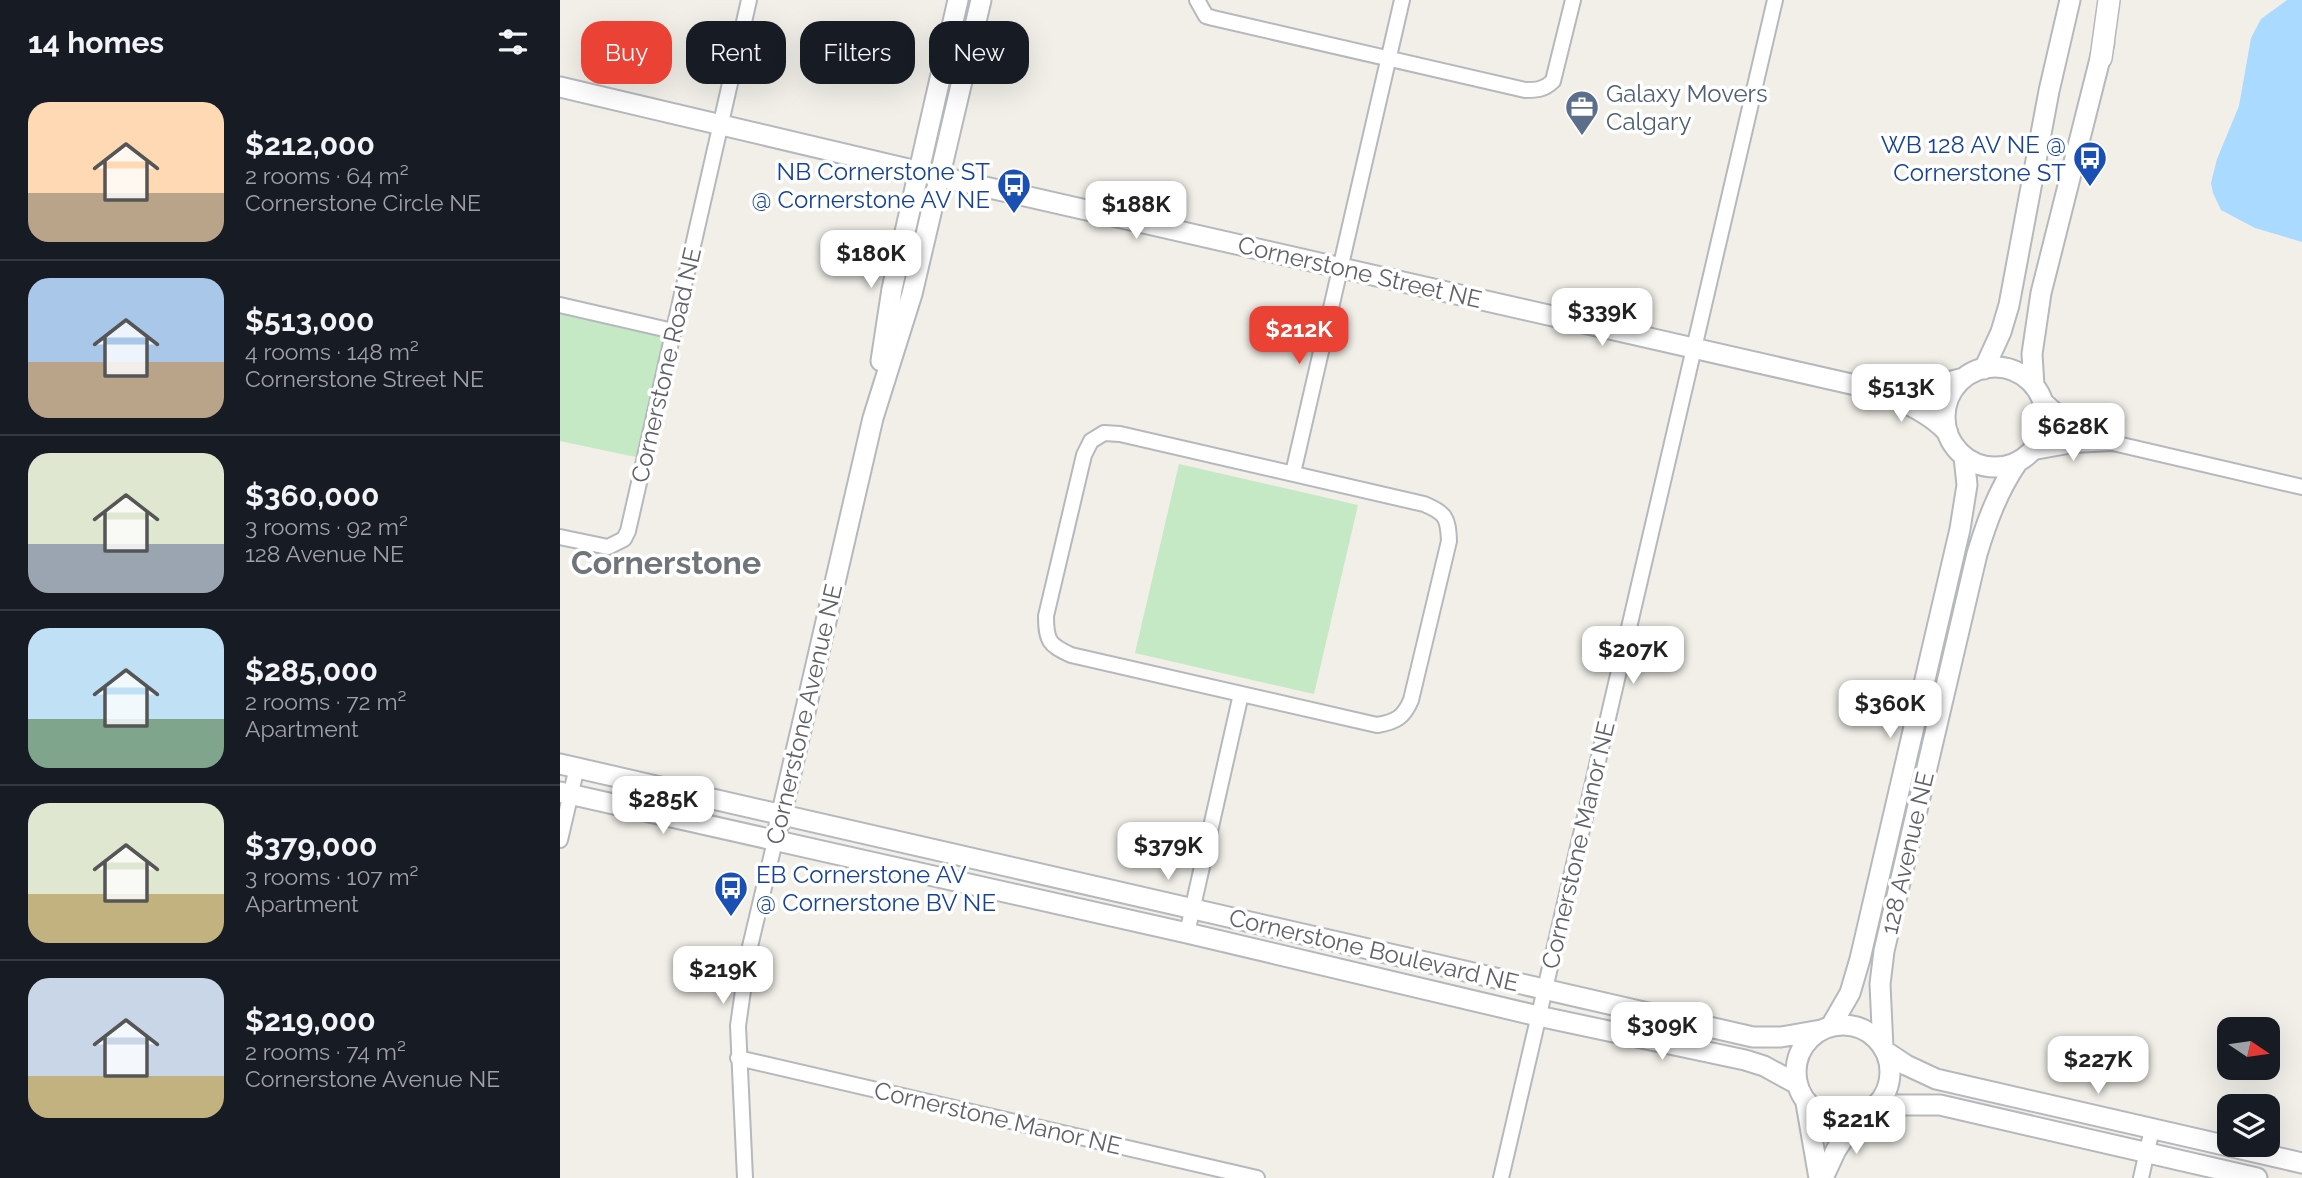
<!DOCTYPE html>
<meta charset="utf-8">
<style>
:root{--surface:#171b24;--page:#242831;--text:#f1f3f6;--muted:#9ea1a6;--line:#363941;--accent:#ea4335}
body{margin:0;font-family:Raleway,sans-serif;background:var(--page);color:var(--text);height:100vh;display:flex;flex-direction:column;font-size:26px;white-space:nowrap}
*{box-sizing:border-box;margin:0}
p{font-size:23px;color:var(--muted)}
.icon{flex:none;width:38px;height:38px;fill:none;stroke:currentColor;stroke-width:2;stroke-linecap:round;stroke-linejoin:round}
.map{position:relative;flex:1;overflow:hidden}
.details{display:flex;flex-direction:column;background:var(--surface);width:560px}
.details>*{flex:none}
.hud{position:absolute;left:21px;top:21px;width:665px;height:63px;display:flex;gap:14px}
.needle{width:46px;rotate:103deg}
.controls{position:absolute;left:1657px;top:1017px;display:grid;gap:14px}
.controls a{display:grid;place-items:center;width:63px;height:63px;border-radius:14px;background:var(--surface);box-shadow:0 7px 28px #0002;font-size:35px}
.price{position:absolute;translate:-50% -60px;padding:0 16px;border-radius:14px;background:#fff;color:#222;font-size:23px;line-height:46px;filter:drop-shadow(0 2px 4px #0008)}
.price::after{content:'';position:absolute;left:50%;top:42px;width:21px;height:16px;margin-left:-10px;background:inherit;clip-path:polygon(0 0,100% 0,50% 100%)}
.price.selected{background:var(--accent);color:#fff}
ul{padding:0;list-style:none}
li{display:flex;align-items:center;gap:21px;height:175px;padding:0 28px}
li+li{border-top:2px solid var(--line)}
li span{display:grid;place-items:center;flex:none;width:196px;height:140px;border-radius:21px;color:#555}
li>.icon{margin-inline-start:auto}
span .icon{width:84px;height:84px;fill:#fffc;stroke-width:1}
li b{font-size:30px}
h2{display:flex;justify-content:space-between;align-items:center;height:84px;padding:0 28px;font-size:30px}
.pill{padding:0 24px;border-radius:21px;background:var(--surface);box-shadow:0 7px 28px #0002;font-size:24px;line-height:63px}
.pill.selected{background:var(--accent);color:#fff}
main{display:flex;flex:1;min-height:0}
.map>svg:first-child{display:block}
.green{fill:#c5e8c5}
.water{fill:#aadaff}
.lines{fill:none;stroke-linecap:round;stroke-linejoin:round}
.minor-casing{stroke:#b5b8bc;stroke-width:18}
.tertiary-casing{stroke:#b5b8bc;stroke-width:23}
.secondary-casing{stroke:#b6babf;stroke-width:24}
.minor{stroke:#fff;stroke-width:14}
.tertiary{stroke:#fff;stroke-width:19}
.secondary{stroke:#fff;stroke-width:21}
.labels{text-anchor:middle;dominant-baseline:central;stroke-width:7;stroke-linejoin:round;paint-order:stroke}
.service-label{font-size:24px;fill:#4e5e75;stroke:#fff;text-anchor:start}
.transit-label{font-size:24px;fill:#164399;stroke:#fff;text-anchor:end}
.street-label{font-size:24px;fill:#5f6368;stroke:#fff}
.district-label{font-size:32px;font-weight:bold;fill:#70757a;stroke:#fff}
</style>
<main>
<section class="details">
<h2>14 homes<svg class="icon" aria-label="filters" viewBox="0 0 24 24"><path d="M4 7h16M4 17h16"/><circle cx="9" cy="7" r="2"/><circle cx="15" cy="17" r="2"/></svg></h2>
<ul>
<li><span style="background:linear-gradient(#ffd9b3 65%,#b9a48a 0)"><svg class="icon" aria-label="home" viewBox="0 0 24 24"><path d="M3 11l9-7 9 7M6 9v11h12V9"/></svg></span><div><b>$212,000</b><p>2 rooms · 64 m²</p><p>Cornerstone Circle NE</p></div></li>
<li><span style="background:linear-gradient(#a9c7e8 60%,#b9a48a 0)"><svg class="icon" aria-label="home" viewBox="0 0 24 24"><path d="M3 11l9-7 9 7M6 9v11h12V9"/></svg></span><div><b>$513,000</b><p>4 rooms · 148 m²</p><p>Cornerstone Street NE</p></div></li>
<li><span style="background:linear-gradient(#dfe7d0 65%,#9aa5b1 0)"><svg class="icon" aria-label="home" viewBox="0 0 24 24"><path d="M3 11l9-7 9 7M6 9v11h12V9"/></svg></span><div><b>$360,000</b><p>3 rooms · 92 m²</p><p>128 Avenue NE</p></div></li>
<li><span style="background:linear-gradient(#bfe0f5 65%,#7fa58c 0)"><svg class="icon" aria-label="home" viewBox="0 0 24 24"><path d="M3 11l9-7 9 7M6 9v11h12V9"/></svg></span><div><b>$285,000</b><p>2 rooms · 72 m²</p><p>Apartment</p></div></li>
<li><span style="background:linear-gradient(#dfe7d0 65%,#c2b280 0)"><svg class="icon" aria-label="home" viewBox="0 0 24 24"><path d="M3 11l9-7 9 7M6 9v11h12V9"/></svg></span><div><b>$379,000</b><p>3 rooms · 107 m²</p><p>Apartment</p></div></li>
<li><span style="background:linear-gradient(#c9d6e8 70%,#c2b280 0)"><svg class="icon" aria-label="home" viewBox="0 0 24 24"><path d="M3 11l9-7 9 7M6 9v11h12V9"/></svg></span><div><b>$219,000</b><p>2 rooms · 74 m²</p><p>Cornerstone Avenue NE</p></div></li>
</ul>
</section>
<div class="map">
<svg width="1742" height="1178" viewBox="0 0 1742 1178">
<rect width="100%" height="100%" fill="#f1efe8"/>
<!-- green -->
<path class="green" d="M0 305 113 331 85 459 0 441Z
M619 464 798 505 754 694 575 653Z"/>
<!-- water -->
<path class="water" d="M1727 0H1742V242L1695 228 1661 210 1653 193 1651 183 1657 159 1679 106 1691 38 1701 19Z"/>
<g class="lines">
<!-- minor casing -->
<g class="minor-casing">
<path id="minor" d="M637 0 646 16 653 18 965 90C976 90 984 90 993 81L1013 0
M0 305 113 331
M1480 396 1505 419 1553 443 1742 487
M544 433 560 434 864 504C886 513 888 518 889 541L851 700C844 717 836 722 817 725L511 655C489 645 486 641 486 616L524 455 531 441Z
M1469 453 1513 445 1552 443
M733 473 842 0
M0 537 48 547 64 539 68 531 189 0
M0 840 17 767
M627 933 681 694
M178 1058 697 1178
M185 1178 178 1026 188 955 215 841
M941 1178 1215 0
M1581 1178 1592 1129"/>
</g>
<!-- tertiary casing -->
<g class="tertiary-casing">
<path id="tertiary" d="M0 87 399 181 1313 389C1340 401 1368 411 1388 433
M321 361 332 289 398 0
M1385 417a50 50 0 1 1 100 0a50 50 0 1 1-100 0Z
M1424 369 1441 332 1449 305 1489 91 1510 0
M1474 386 1472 354 1481 293 1544 43
M1322 389 1369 387 1404 378
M0 764 1193 1037H1221L1261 1030
M0 792 627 933 978 1016 1185 1060 1204 1066 1237 1084
M219 825 313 418 352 294 421 0
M1236 1072a47 47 0 1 1 94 0a47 47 0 1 1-94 0Z
M1271 1026 1290 993 1300 959 1400 529 1407 485 1404 457
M1323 1048 1320 984 1324 951 1417 554C1427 521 1438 491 1457 463
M1325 1051 1346 1065 1376 1079 1742 1163
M1246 1103 1259 1178
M1313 1109 1337 1105H1380L1697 1178
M1263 1178 1276 1150 1298 1117"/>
</g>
<!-- secondary casing -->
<g class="secondary-casing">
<path id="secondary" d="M1541 58 1549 0"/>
</g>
<!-- minor -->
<use href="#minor" class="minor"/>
<!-- tertiary -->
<use href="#tertiary" class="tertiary"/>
<!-- secondary -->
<use href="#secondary" class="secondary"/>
</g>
<!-- icons -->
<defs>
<g id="office-pin" transform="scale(1.75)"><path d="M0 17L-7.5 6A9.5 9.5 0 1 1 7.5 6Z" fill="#5c6f8a" stroke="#fff"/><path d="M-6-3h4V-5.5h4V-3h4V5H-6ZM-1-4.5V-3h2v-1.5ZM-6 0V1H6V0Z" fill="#fff"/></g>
<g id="bus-pin" transform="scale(1.75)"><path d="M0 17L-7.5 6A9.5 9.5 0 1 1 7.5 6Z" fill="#1a4fb4" stroke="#fff"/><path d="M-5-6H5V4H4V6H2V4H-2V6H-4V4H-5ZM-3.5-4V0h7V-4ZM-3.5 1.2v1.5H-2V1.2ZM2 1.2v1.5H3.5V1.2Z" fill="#fff"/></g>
</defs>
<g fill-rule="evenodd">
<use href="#office-pin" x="1022" y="107"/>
<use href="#bus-pin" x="1530" y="158"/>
<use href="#bus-pin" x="454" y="185"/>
<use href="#bus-pin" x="171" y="888"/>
</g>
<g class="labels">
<!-- service labels -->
<g class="service-label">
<text x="1046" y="93">Galaxy Movers<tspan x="1046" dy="28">Calgary</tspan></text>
</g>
<!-- transit labels -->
<g class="transit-label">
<text x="1506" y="144">WB 128 AV NE @<tspan x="1506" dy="28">Cornerstone ST</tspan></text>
<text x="430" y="171">NB Cornerstone ST<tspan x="430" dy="28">@ Cornerstone AV NE</tspan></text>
<text x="196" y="874" text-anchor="start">EB Cornerstone AV<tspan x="196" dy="28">@ Cornerstone BV NE</tspan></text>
</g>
<!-- street labels -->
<g class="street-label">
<text transform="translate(800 272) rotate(13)">Cornerstone Street NE</text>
<text transform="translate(106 365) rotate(-77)">Cornerstone Road NE</text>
<text transform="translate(244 714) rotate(-77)">Cornerstone Avenue NE</text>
<text transform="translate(1018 845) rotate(-77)">Cornerstone Manor NE</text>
<text transform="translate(1347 853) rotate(-77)">128 Avenue NE</text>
<text transform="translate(814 950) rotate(13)">Cornerstone Boulevard NE</text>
<text transform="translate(438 1118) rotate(13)">Cornerstone Manor NE</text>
</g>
<!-- district labels -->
<g class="district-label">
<text x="106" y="562">Cornerstone</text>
</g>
</g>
</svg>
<div class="controls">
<a><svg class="needle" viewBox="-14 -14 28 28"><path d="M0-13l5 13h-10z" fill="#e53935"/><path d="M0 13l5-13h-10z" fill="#9ea1a6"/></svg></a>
<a><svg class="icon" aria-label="layers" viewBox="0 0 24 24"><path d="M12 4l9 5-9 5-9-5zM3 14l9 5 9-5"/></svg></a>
</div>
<b class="price" style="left:576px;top:241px">$188K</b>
<b class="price" style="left:311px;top:290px">$180K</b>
<b class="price" style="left:1042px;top:348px">$339K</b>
<b class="price selected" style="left:739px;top:366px">$212K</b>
<b class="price" style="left:1341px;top:424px">$513K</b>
<b class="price" style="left:1513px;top:463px">$628K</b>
<b class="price" style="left:1073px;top:686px">$207K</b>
<b class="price" style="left:1330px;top:740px">$360K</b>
<b class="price" style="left:103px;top:836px">$285K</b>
<b class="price" style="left:608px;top:882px">$379K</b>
<b class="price" style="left:163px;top:1006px">$219K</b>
<b class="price" style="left:1102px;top:1062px">$309K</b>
<b class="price" style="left:1538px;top:1096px">$227K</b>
<b class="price" style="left:1296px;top:1156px">$221K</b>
<div class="hud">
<a class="pill selected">Buy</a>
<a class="pill">Rent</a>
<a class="pill">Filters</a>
<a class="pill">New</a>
</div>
</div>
</main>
